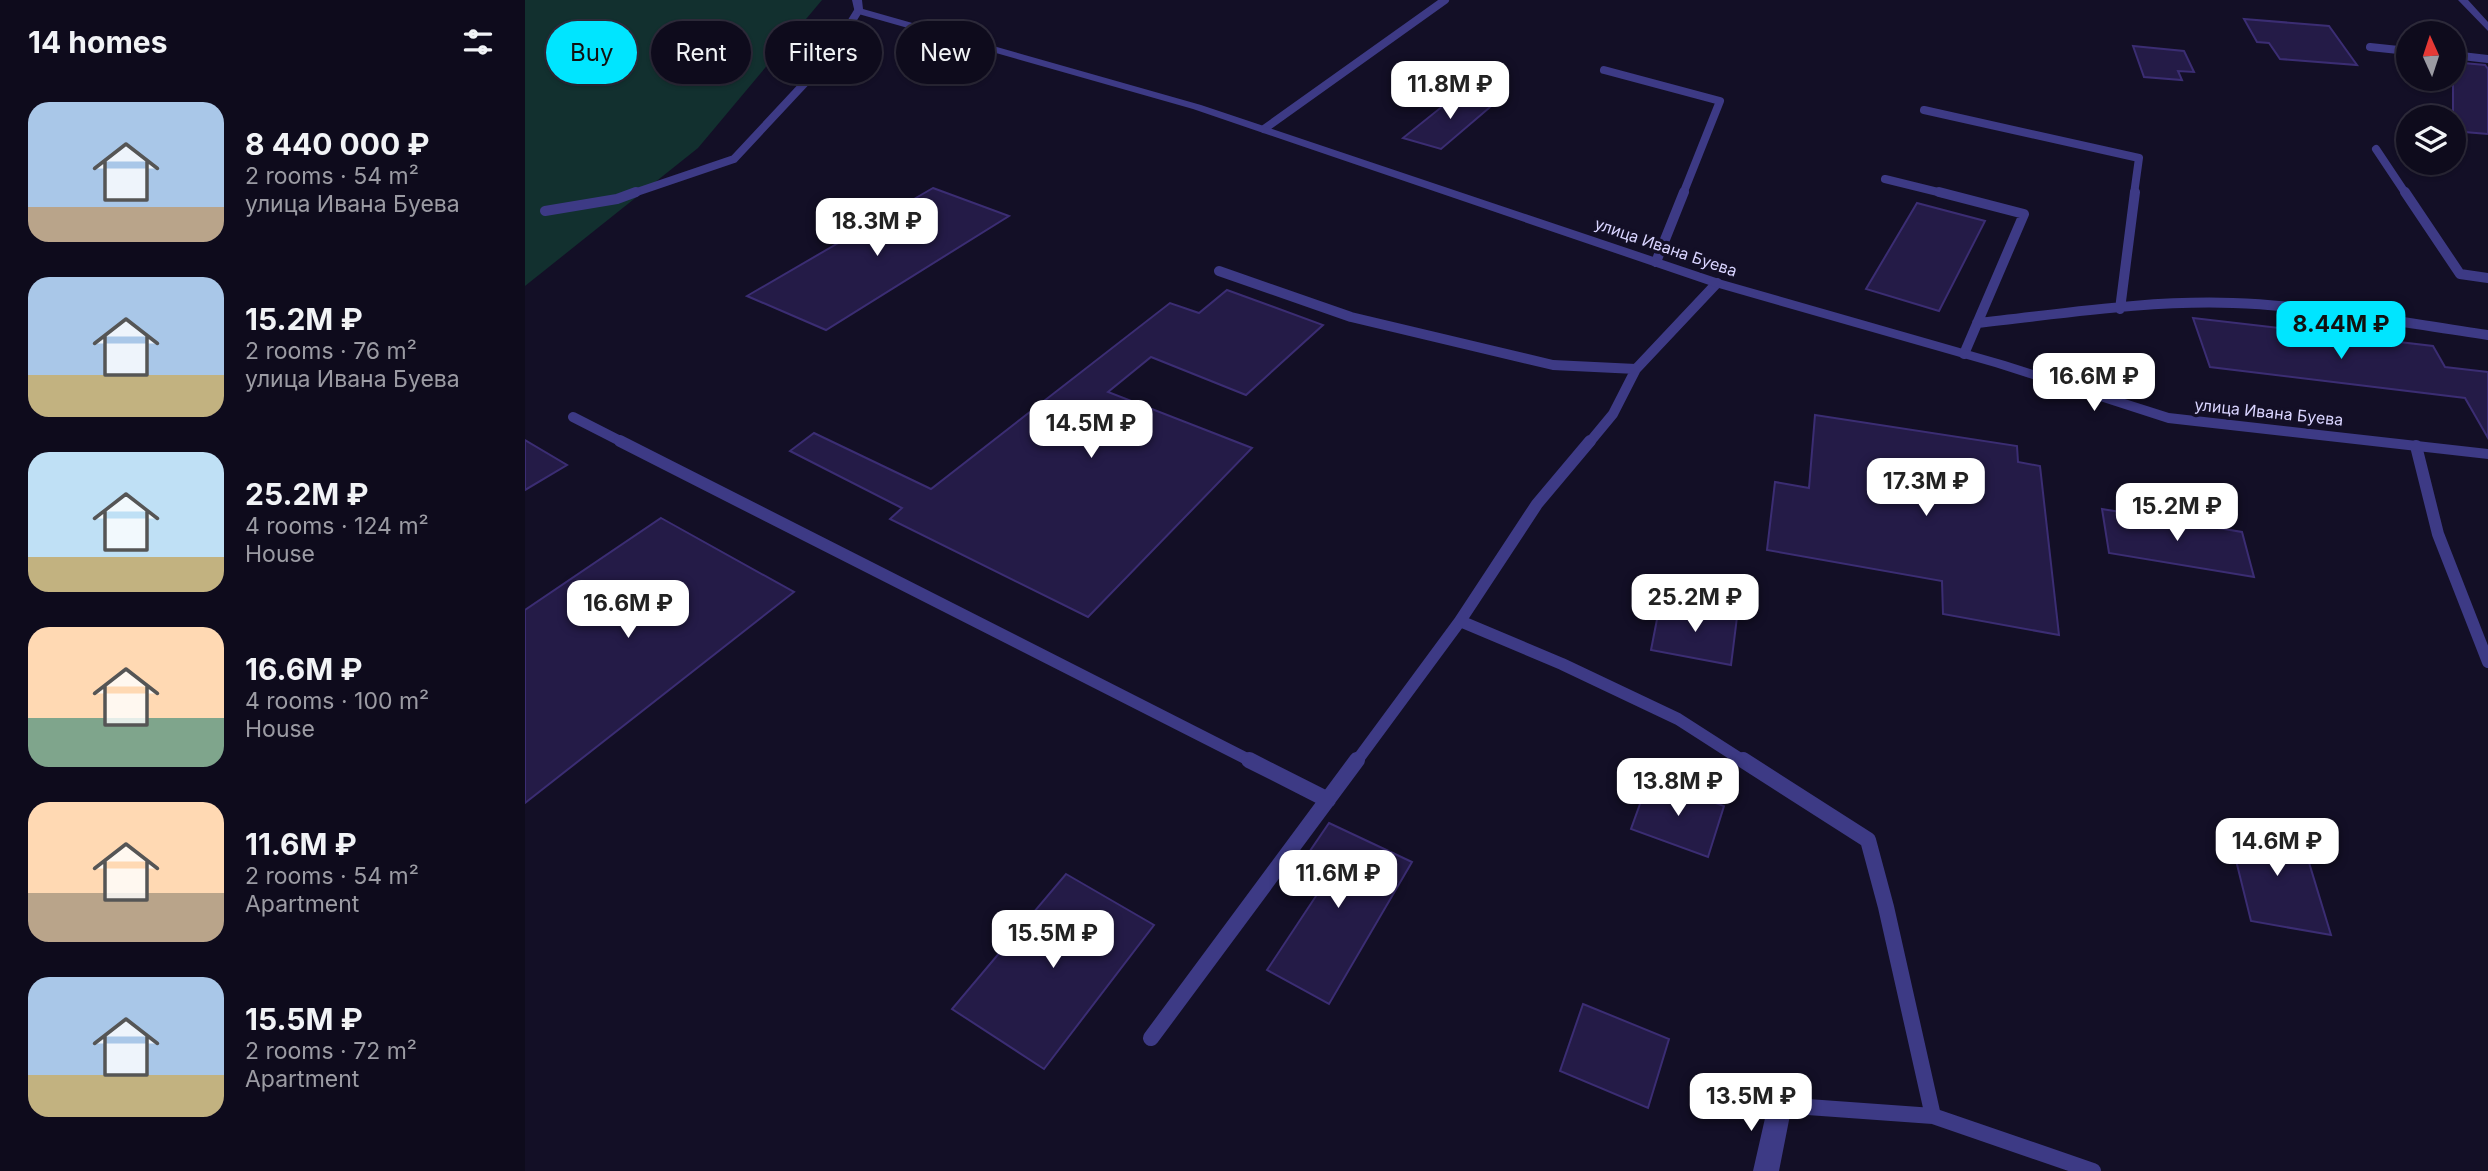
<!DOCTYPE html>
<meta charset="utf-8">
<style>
:root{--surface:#0e0b1c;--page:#171425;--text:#f1f3f6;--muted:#9b9ba3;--line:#2e2b3b;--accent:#00e5ff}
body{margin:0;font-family:Inter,sans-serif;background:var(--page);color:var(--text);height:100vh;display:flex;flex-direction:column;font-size:26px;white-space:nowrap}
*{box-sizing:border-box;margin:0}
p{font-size:23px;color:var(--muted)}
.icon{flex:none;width:38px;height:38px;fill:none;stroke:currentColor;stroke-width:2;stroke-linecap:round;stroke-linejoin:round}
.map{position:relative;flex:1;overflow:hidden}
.side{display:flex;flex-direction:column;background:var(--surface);width:525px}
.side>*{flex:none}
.top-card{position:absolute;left:21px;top:21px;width:665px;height:63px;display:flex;gap:14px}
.needle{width:46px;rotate:357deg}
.controls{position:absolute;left:1871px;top:21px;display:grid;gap:14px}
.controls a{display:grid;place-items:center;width:70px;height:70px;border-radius:50%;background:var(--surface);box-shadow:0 2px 5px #0004,0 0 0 2px var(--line);font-size:35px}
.price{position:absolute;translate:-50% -60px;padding:0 16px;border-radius:14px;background:#fff;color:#222;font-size:23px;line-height:46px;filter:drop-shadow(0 2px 4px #0008)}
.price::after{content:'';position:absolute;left:50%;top:42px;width:21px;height:16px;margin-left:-10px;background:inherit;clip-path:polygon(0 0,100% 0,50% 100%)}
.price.selected{background:var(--accent);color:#111}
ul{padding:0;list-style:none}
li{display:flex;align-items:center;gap:21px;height:175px;padding:0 28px}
li span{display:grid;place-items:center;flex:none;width:196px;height:140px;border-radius:21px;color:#555}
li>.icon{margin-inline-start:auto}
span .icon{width:84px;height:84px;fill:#fffc;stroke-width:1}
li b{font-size:30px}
h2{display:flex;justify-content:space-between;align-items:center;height:84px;padding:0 28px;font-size:30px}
.tag{padding:0 24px;border-radius:32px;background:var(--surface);box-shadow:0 2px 5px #0004,0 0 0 2px var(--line);font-size:24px;line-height:63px}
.tag.selected{background:var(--accent);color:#111}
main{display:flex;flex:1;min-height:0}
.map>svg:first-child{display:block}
.green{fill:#12302f}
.building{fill:#241b47;stroke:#3b2d73;stroke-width:2}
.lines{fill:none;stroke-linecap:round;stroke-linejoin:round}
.service-far3{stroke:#3d3a85;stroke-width:8}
.service-far2{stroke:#3d3a85;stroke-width:10}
.service-far1{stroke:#3d3a85;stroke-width:12}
.service{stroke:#3d3a85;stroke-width:16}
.minor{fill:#3d3a85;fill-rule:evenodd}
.tertiary{fill:#3d3a85;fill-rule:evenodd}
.labels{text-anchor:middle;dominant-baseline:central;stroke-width:7;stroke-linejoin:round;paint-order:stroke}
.far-street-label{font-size:16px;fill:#d9d4ff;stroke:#130f26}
</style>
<main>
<section class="side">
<h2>14 homes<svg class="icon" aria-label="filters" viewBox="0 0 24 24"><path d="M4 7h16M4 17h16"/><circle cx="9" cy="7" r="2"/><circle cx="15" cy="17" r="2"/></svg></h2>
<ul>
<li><span style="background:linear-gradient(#a9c7e8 75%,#b9a48a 0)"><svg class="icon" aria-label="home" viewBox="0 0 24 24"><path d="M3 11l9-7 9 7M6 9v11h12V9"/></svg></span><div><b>8 440 000 ₽</b><p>2 rooms · 54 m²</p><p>улица Ивана Буева</p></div></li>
<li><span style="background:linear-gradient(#a9c7e8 70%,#c2b280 0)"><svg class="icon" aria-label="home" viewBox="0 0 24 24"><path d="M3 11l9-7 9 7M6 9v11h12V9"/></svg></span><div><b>15.2M ₽</b><p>2 rooms · 76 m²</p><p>улица Ивана Буева</p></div></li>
<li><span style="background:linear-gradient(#bfe0f5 75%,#c2b280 0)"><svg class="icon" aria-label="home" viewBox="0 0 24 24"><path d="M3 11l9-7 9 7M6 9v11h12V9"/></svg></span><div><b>25.2M ₽</b><p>4 rooms · 124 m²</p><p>House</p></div></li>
<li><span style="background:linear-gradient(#ffd9b3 65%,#7fa58c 0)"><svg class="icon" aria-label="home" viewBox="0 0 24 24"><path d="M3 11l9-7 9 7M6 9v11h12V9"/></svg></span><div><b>16.6M ₽</b><p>4 rooms · 100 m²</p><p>House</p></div></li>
<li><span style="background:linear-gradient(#ffd9b3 65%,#b9a48a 0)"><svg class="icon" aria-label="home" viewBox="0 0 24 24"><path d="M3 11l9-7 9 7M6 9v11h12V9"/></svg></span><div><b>11.6M ₽</b><p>2 rooms · 54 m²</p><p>Apartment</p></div></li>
<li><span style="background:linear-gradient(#a9c7e8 70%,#c2b280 0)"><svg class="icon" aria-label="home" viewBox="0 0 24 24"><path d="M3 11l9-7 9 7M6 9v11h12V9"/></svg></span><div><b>15.5M ₽</b><p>2 rooms · 72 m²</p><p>Apartment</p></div></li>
</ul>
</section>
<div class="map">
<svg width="1963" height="1171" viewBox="0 0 1963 1171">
<rect width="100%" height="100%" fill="#130f26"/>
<!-- green -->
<path class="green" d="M0 0H297L173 148 0 286Z"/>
<!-- building -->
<path class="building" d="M1719 19 1804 26 1832 65 1755 59 1744 43 1732 42Z
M1608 46 1659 51 1669 72 1653 71 1657 80 1619 77Z
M1928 62 1960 65 1963 69V134L1928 131Z
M934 93 971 102 916 149 878 138Z
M408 188 484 216 301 330 222 296Z
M1392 203 1460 221 1414 311 1341 289Z
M702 290 798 325 721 395 626 357 583 392 727 448 563 617 365 519 377 508 265 451 289 433 406 489 645 303 674 313Z
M1668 318 1908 346 1920 367 1963 372V438L1940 398 1685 367Z
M1290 415 1492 446 1493 462 1515 466 1534 635 1418 614 1417 581 1242 550 1250 482 1284 488Z
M0 440 42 465 0 490Z
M1577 509 1717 532 1729 577 1584 553Z
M136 518 269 592 0 803V610Z
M1135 604 1212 617 1206 665 1126 650Z
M1124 779 1199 806 1183 857 1106 829Z
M1701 820 1775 833 1806 935 1726 921Z
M804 823 887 862 804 1004 742 970 797 887 770 873Z
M541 874 629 925 519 1069 427 1009Z
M1058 1004 1144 1039 1123 1108 1035 1071Z"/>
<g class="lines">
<!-- service-far3 -->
<path class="service-far3" d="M1845 47 1883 51
M1928 55 1963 59
M1079 70 1195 101 1158 194
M1399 110 1614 158 1609 194
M739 129 920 0
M1851 149 1881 194
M1360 179 1421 194
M106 194 209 159 306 55 333 11"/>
<!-- service-far2 -->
<path class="service-far2" d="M1414 192 1499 214 1439 354
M1880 192 1935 274 1963 278
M20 211 92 199 111 192
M1131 262 1159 192
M694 271 826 317 1028 365 1111 369 1192 283
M1595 309 1610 192
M1452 323C1537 314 1622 300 1708 303 1794 306 1879 323 1963 335
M48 417 99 443
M1064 443 1088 414 1111 369"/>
<!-- service-far1 -->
<path class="service-far1" d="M95 441 728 762
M1891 446 1913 534 1963 662
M935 621 1037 664 1153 719 1220 762
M831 762 935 621 1012 504 1065 441"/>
<!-- service -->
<path class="service" d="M724 760 803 800
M1218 760 1343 840 1361 907 1408 1116
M626 1038 832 760
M1255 1105 1408 1116 1568 1171"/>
<!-- minor -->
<path class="minor" d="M1933 0H1943L1963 22V31Z
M1255 1093 1264 1096 1267 1105 1254 1171H1228L1243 1105 1246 1096Z"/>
<!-- tertiary -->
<path class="tertiary" d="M327 0H337L338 9 676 105 1197 280 1480 361 1644 413 1963 449V459L1643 423 1470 367 1187 286 668 109 330 13Z"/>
</g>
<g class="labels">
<!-- far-street labels -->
<g class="far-street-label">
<text transform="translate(1141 247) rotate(19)">улица Ивана Буева</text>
<text transform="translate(1744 412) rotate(6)">улица Ивана Буева</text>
</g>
</g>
</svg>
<div class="controls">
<a><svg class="needle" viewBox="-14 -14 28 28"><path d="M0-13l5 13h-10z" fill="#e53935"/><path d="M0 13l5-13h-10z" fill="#9b9ba3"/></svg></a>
<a><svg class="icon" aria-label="layers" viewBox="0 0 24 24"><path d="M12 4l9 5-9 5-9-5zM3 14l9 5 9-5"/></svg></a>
</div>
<b class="price" style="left:925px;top:121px">11.8M ₽</b>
<b class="price" style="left:352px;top:258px">18.3M ₽</b>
<b class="price selected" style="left:1816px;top:361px">8.44M ₽</b>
<b class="price" style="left:1569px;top:413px">16.6M ₽</b>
<b class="price" style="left:566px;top:460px">14.5M ₽</b>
<b class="price" style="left:1401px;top:518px">17.3M ₽</b>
<b class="price" style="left:1652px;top:543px">15.2M ₽</b>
<b class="price" style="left:1170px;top:634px">25.2M ₽</b>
<b class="price" style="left:103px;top:640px">16.6M ₽</b>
<b class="price" style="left:1153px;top:818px">13.8M ₽</b>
<b class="price" style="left:1752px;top:878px">14.6M ₽</b>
<b class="price" style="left:813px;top:910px">11.6M ₽</b>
<b class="price" style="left:528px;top:970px">15.5M ₽</b>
<b class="price" style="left:1226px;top:1133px">13.5M ₽</b>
<div class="top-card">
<a class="tag selected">Buy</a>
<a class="tag">Rent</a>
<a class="tag">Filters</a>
<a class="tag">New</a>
</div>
</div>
</main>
